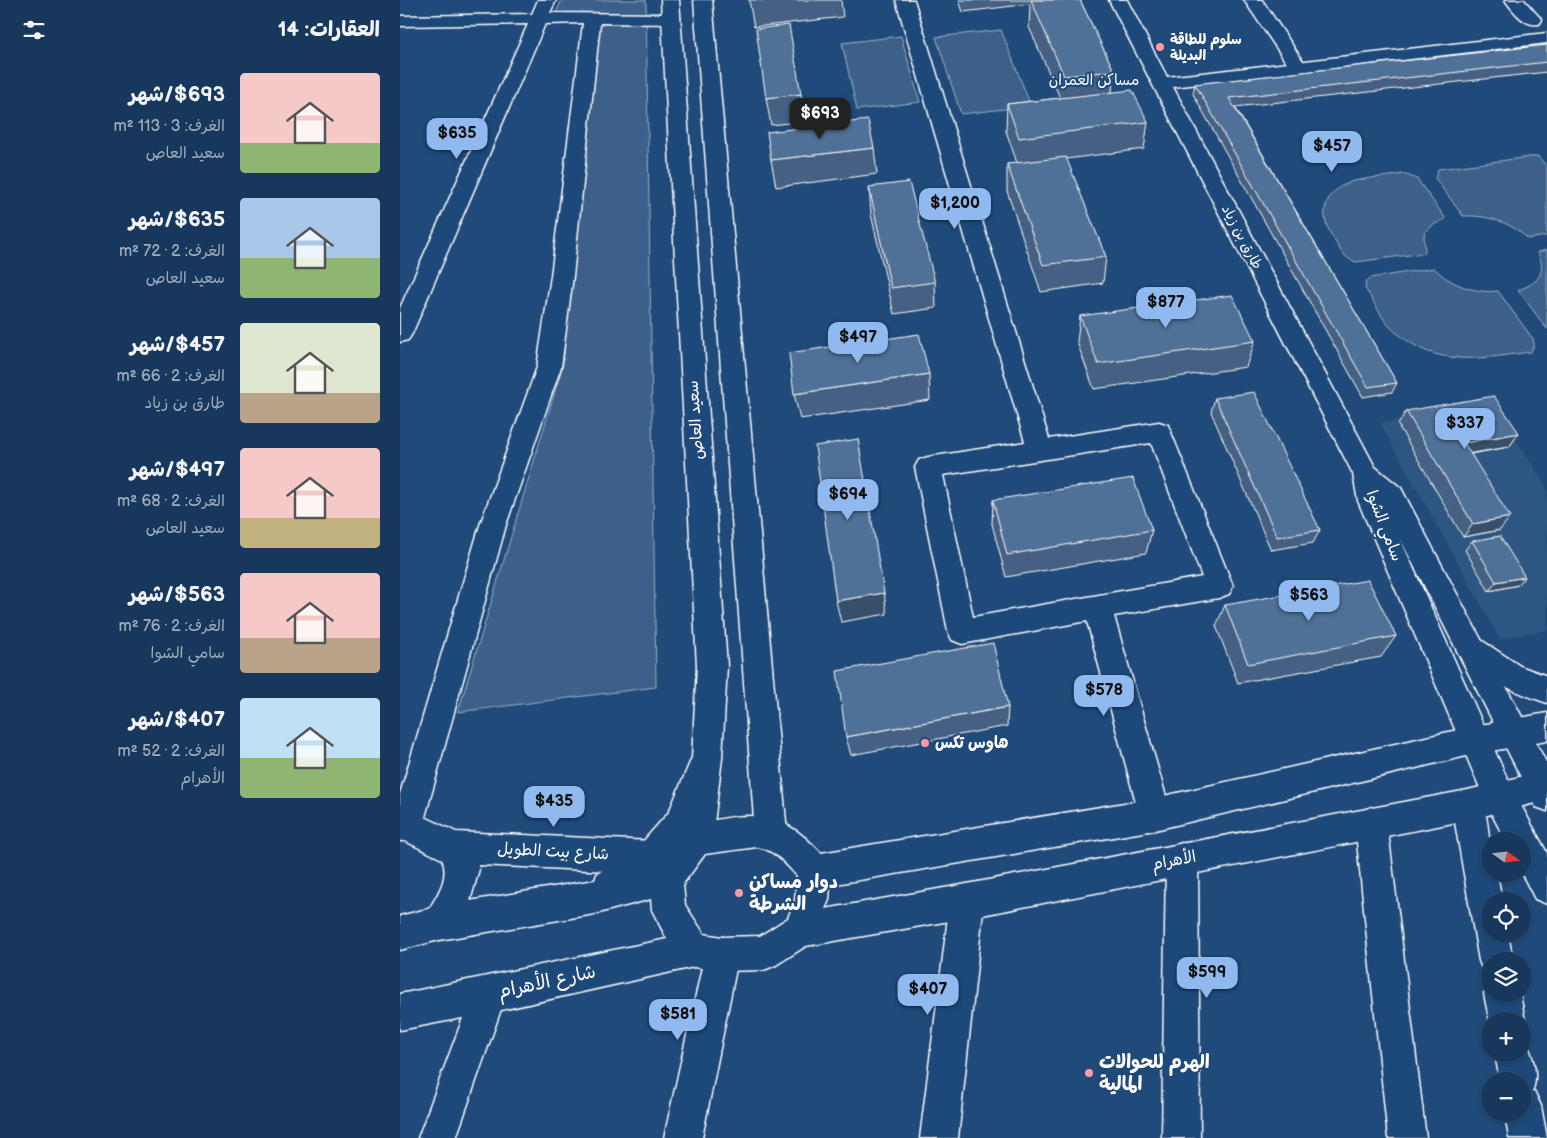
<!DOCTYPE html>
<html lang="ar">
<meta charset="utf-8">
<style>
:root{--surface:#17385c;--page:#203f62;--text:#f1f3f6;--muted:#9eacbb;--line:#365272;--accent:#90b9f0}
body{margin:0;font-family:"Balsamiq Sans","Playpen Sans Arabic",sans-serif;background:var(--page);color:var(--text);direction:rtl;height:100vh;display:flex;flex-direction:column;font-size:19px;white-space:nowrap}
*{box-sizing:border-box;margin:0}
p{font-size:16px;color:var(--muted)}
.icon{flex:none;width:28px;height:28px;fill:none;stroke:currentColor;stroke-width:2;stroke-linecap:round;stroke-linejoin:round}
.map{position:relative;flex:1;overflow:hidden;direction:ltr}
.drawer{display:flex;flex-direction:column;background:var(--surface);width:400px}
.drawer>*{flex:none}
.needle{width:32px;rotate:105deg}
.buttons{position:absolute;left:1081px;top:832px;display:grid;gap:10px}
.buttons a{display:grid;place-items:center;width:50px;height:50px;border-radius:50%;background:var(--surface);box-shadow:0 1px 4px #0004,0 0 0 1px var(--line);font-size:25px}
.price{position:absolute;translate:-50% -42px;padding:0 11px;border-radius:10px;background:var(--accent);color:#111;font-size:16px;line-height:32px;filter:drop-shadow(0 1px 2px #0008)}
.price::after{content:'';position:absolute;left:50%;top:30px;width:15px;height:11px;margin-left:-8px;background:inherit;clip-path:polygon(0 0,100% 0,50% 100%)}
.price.current{background:#222;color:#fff}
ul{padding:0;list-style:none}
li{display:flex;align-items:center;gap:15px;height:125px;padding:0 20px}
li span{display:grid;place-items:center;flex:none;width:140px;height:100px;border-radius:5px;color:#555}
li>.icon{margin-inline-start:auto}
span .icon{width:60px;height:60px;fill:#fffc;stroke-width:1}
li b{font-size:21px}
h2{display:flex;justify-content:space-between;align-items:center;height:60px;padding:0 20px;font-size:21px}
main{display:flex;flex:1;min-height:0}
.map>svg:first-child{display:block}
.built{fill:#2e5683}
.green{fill:#3c618b;stroke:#9eb0c5}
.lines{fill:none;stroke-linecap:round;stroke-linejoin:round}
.street-casing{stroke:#fff;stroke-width:3}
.secondary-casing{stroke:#fff;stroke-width:3}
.primary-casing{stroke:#fff;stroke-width:3}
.street{fill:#1f4a7a;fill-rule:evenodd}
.secondary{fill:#1f4a7a;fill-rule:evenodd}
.primary{fill:#1f4a7a;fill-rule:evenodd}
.wall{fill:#456182;stroke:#fff}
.shaded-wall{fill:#384f6a;stroke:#fff}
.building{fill:#507197;stroke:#fff}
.poi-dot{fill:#ff9aa2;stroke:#1f4a7a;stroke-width:2}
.labels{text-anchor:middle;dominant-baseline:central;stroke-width:4;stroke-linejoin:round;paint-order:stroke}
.far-poi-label{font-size:14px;font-weight:bold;fill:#fff;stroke:#1f4a7a;text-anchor:start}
.far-street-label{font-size:14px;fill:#fff;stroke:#1f4a7a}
.far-neighbourhood-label{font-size:15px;fill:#fff;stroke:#1f4a7a}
.street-label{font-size:16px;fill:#fff;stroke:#1f4a7a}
.poi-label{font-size:16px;font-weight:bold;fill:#fff;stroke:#1f4a7a;text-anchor:start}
.near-poi-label{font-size:19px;font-weight:bold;fill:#fff;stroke:#1f4a7a;text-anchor:start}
.near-street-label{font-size:19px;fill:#fff;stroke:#1f4a7a}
</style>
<main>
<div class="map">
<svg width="1147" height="1138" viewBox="0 0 1147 1138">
<rect width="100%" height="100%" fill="#1f4a7a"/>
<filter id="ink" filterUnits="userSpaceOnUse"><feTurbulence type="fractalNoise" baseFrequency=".02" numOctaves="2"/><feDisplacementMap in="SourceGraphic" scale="10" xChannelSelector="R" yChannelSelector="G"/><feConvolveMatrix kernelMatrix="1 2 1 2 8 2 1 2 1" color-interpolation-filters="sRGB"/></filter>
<g filter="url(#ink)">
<!-- built -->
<path class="built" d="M1094 405 1147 488V630L1100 639 980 423Z"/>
<!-- green -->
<path class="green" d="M162 0H246L256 687 58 712 163 365 197 14 155 15Z
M601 30 631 106 561 114 536 37Z
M501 36 520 102 457 110 442 43Z
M1138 156 1147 167V236L1128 239C1111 222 1087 215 1063 216L1035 178 1038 169Z
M1004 174 1017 179 1046 219 1033 225 1024 234 1025 253 956 262C942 258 938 246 931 234 917 211 927 188 954 181 970 177 988 177 1004 174Z
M1147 250V329L1118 290C1138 283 1147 274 1138 252Z
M1034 268C1049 284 1076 294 1098 291L1133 339 1134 344 1131 352C1088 357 1043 368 1005 339 998 334 990 328 985 321 978 311 972 299 965 288L966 282 970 278Z"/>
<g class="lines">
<!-- street casing -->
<g class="street-casing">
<path id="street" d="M138 0H156L150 13 271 14 277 15 280 19 277 23 271 24 200 23 173 276 161 367 106 525 25 817 56 832 252 841 264 845 268 857 264 869 252 873 78 865 79 869 69 905 51 935 39 940 27 935 22 923C30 903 52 882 42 859L5 841H0V794L80 525 137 367 151 276 183 23 145 24 12 334 8 340 0 342V308L128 24 0 26V16L132 14Z
M496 0H514L649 439 759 422 768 425 833 586 829 594 819 598 714 616 771 814 766 825 755 830 744 825 739 814 687 621 562 644 552 640 548 631 515 467 519 460 528 457 625 442ZM751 443 802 577 573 617 543 475Z
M844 0H862L907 67 904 71 898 72 892 71Z
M1105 0H1124L1142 20 1139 24C1125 27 1113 11 1105 0Z
M1068 790 1079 794C1090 820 1090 846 1090 874H1097L1102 901H1090V934H1108L1113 961H1090V976L1084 973 1079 961 1052 805 1057 794Z
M971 807 982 812 987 823 1026 1138H988L955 823 960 812Z
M782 843 794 847 798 859 800 1138H762L766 859 770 847Z
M567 884 579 889 584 901 558 1138H520L550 901 555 889Z
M322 937 334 942 339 954 302 1138H264L305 954 310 942Z
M88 977 100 983 106 995 56 1138H18L76 983Z
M1090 981V994H1120L1125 1021 1122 1027V1021H1090V1023L1084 994Z
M1122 1040 1126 1041C1133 1057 1139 1075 1132 1092L1135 1093 1141 1106 1147 1138H1109L1105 1114H1122V1081H1100L1095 1054H1122Z"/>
</g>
<!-- secondary casing -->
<g class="secondary-casing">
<path id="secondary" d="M261 0H279L327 666 322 758 312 840 307 851 296 856 285 851 280 840 292 758 297 666Z
M294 0H312L387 833 382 844 371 849 360 844 355 833Z
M709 0H727L767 77 1147 33V43L773 87 975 467 1001 488 1147 764V811L1136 807 1000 538 1110 785 1147 853V904L1135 899 1122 874V841H1106L1088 807 958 501 953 474Z"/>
</g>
<!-- primary casing -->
<g class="primary-casing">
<path id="primary" d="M1071 636 1081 640 1120 666 1147 676V703C1121 694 1068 674 1057 649L1061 640Z
M1147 713V741L1075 754 755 830 430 885 429 900 425 909 567 884 1068 790 1147 770V800L1068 820 567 918 406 946 376 965 364 970 322 971 294 967 88 1013 0 1030V994L267 939 252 910 251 899 195 914 39 940 0 950V916L39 906 195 880 197 874 240 845 269 812 296 748 307 743 318 748 322 758 296 824C352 812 379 808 421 853L755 798 1075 726ZM357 847C374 849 386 864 397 876L395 900 388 918 360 936 322 937 304 934 285 905 283 884 305 854Z"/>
</g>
<!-- street -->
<use href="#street" class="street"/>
<!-- secondary -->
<use href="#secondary" class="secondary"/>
<!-- primary -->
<use href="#primary" class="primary"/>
</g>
<!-- wall -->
<path class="wall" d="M349 0H441L443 17 354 27Z
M559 0H680L714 71 712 92 748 122 744 149 666 159 706 257 703 283 641 292 607 191V164L617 163 606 131 607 104 660 98 629 27 630 4 563 12Z
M1147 45V72L835 107 997 383 992 392 963 397 793 94 795 84Z
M401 94 405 121 371 125 366 98Z
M474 148 477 174 376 187 371 160Z
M469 187 535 282 536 308 494 314 471 214Z
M680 316 855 341 846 367 694 389 677 342Z
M529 374 530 400 400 419 394 394Z
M815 398 920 530 913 543 871 550 811 412Z
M1006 411 1119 433 1109 447 1071 454 1100 530 1063 537 998 425Z
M593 500 752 530 746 553 606 577 592 524Z
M1072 541 1118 585 1089 591 1065 550Z
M825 605 996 636 981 657 838 683 816 626Z
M608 707 607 726 451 755 446 737Z"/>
<!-- shaded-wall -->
<path class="shaded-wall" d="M1119 433 1109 447 1055 456 1064 443Z
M1110 517 1100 530 1063 537 1073 524Z
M1125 577 1118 585 1089 591 1096 582Z
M484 593 487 614 441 622 436 601Z"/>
<!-- building -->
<path class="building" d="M631 0H680L714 71 664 76Z
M389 25 401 94 366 98 356 29Z
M1147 45V62L829 98 997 383 968 387 795 84Z
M732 90 748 122 619 138 607 104Z
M468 120 474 148 371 160 367 132Z
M666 157 706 257 643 265 607 164Z
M509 182 535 282 491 288 469 187Z
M832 295 855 341 698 364 680 316Z
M519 334 529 374 394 394 389 353Z
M854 392 920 530 877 537 815 398Z
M1094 396 1119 433 1064 443 1110 517 1073 524 1006 411Z
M458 439 484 593 436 601 415 446Z
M733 478 752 530 607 555 593 500Z
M1100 536 1125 577 1096 582 1072 541Z
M968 580 996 636 848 664 825 605Z
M593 643 608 707 446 737 437 671Z"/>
</g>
<!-- markers -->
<g class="poi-dot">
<circle cx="760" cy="47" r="5"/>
<circle cx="525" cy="743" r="5"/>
<circle cx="339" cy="893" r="5"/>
<circle cx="689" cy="1073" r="5"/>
</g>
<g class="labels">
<!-- far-poi labels -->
<g class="far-poi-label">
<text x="770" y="39">سلوم للطاقة<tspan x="770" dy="16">البديلة</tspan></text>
</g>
<!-- far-street labels -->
<g class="far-street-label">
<text transform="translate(842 237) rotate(62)">طارق بن زياد</text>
</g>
<!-- far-neighbourhood labels -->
<g class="far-neighbourhood-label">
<text x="694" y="80">مساكن العمران</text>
</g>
<!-- street labels -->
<g class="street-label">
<text transform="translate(296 420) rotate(-94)">سعيد العاص</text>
<text transform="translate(984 526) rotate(69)">سامي الشوا</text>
<text transform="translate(153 852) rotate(3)">شارع بيت الطويل</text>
<text transform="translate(774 861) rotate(-11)">الأهرام</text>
</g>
<!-- poi labels -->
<g class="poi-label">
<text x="535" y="743">هاوس تكس</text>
</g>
<!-- near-poi labels -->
<g class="near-poi-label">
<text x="349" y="882">دوار مساكن<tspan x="349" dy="22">الشرطة</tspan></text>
<text x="699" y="1062">الهرم للحوالات<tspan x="699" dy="22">المالية</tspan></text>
</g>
<!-- near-street labels -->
<g class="near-street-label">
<text transform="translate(147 982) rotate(-12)">شارع الأهرام</text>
</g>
</g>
</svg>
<div class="buttons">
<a><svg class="needle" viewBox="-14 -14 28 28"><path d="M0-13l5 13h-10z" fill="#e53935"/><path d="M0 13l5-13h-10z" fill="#9eacbb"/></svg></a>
<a><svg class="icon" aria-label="locate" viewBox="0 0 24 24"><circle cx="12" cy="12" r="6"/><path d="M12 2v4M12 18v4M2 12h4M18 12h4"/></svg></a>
<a><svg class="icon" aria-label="layers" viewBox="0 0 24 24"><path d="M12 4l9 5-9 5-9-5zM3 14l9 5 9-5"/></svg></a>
<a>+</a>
<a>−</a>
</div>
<b class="price current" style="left:420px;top:140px">$693</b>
<b class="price" style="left:57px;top:160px">$635</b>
<b class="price" style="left:932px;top:173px">$457</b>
<b class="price" style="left:555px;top:230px">$1,200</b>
<b class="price" style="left:766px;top:329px">$877</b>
<b class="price" style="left:458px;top:364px">$497</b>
<b class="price" style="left:1065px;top:450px">$337</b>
<b class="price" style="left:448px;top:521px">$694</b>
<b class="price" style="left:909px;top:622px">$563</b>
<b class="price" style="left:704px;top:717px">$578</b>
<b class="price" style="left:154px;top:828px">$435</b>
<b class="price" style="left:807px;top:999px">$599</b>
<b class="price" style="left:528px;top:1016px">$407</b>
<b class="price" style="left:278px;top:1041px">$581</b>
</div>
<section class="drawer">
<h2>العقارات: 14<svg class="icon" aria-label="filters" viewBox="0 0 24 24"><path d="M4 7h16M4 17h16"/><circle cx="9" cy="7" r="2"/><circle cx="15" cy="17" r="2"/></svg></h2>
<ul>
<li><span style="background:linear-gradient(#f6c9c9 70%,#8fb573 0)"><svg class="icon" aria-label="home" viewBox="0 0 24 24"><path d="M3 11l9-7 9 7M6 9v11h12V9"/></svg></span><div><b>$693/شهر</b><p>الغرف: 3 · 113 m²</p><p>سعيد العاص</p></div></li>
<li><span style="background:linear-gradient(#a9c7e8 60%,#8fb573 0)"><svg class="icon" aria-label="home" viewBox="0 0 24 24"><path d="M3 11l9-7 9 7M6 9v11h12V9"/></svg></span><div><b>$635/شهر</b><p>الغرف: 2 · 72 m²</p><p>سعيد العاص</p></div></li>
<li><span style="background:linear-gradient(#dfe7d0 70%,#b9a48a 0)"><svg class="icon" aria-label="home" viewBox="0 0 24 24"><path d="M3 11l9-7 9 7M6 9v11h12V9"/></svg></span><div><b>$457/شهر</b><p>الغرف: 2 · 66 m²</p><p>طارق بن زياد</p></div></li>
<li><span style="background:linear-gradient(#f6c9c9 70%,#c2b280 0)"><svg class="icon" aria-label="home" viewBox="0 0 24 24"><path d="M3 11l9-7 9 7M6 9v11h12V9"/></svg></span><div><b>$497/شهر</b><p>الغرف: 2 · 68 m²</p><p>سعيد العاص</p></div></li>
<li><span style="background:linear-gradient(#f6c9c9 65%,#b9a48a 0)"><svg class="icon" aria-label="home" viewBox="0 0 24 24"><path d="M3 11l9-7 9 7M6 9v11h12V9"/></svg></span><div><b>$563/شهر</b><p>الغرف: 2 · 76 m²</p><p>سامي الشوا</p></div></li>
<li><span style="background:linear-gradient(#bfe0f5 60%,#8fb573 0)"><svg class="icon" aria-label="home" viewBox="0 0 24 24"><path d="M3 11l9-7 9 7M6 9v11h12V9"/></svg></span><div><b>$407/شهر</b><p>الغرف: 2 · 52 m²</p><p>الأهرام</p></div></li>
</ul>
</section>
</main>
